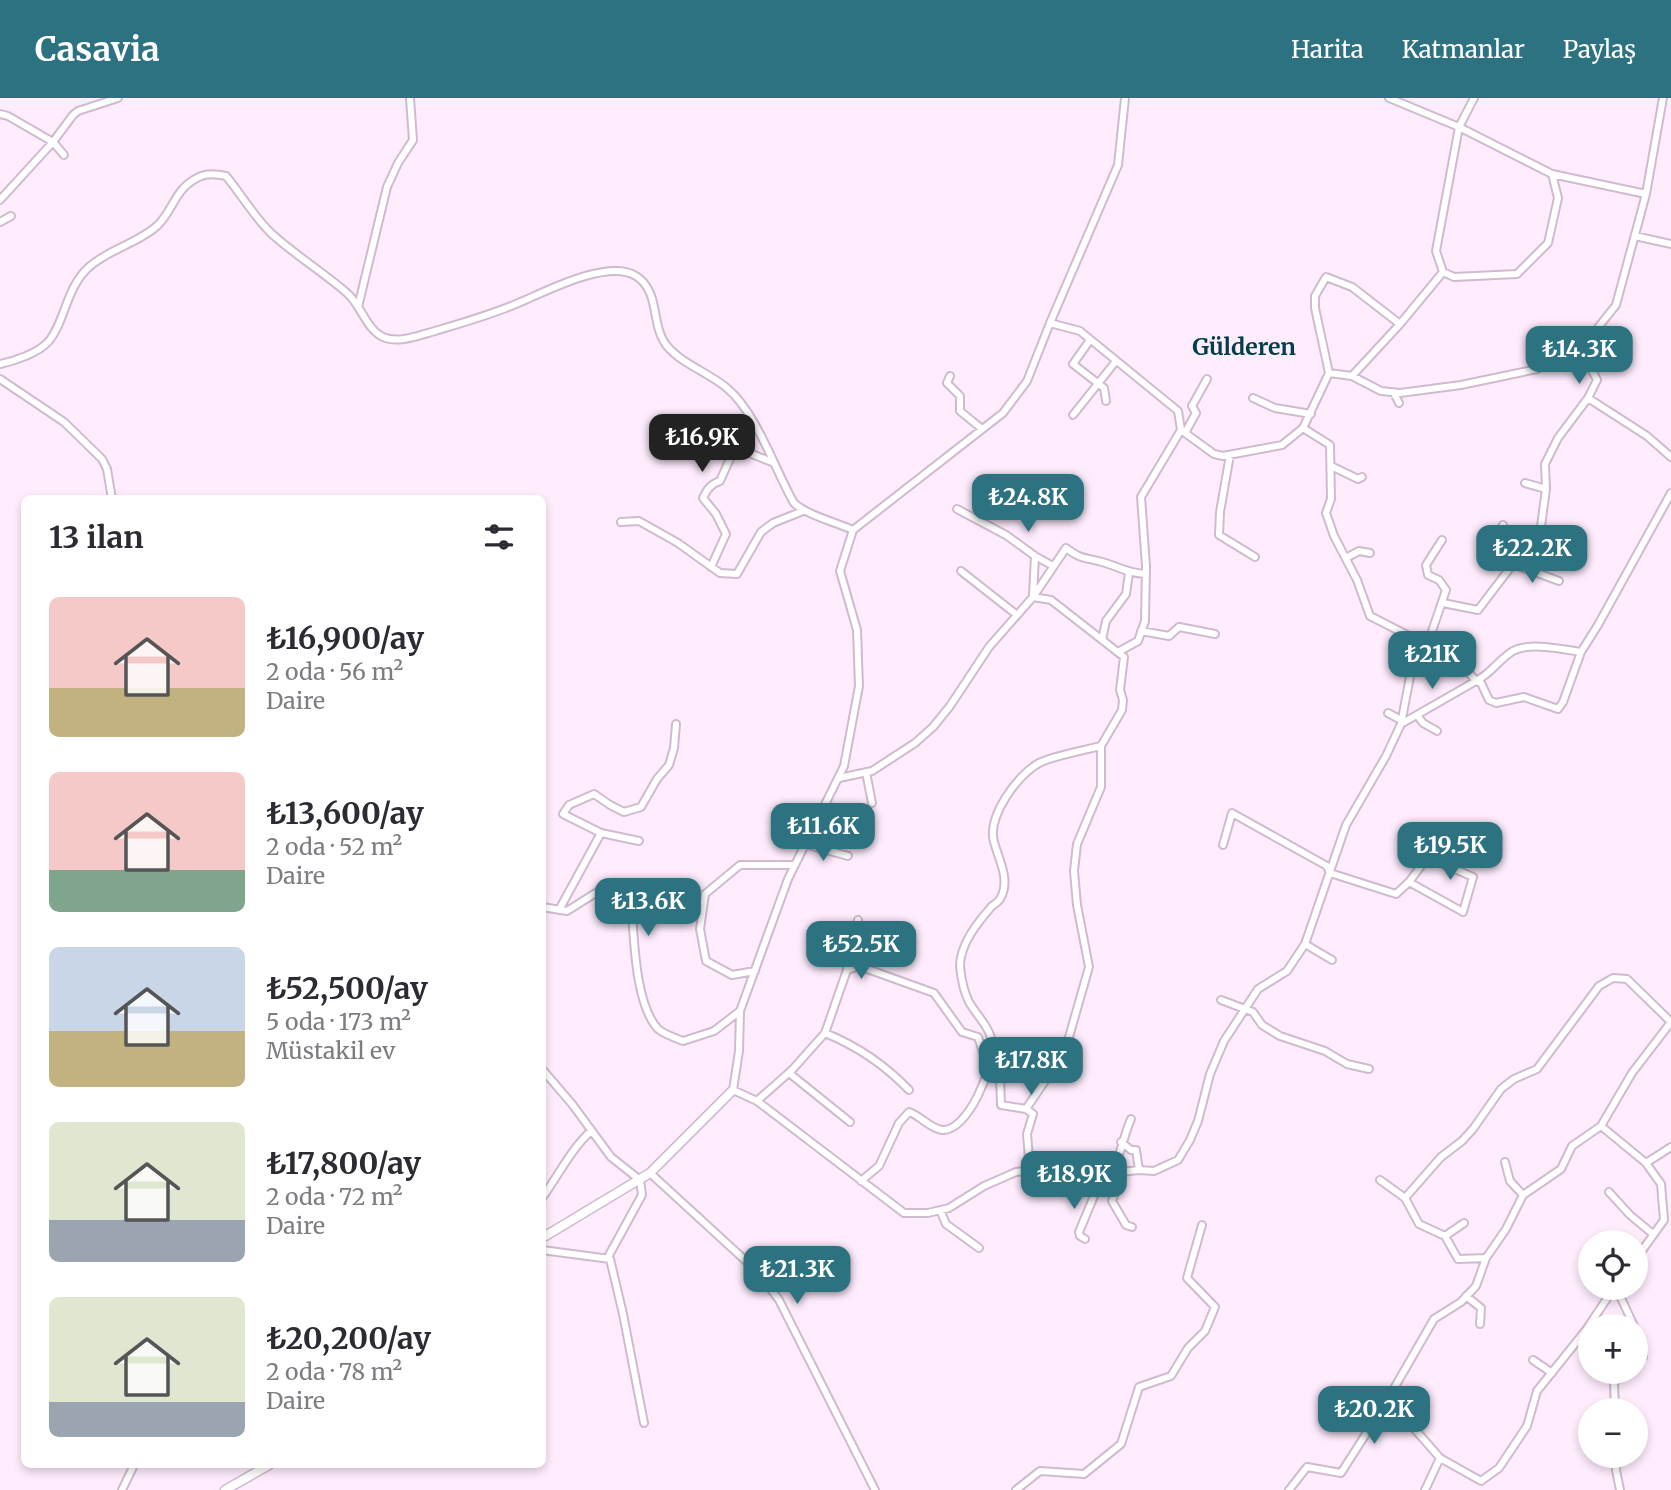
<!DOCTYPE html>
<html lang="tr">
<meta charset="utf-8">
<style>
:root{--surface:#fff;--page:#f2f2f3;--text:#2b2b33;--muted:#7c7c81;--accent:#2d7281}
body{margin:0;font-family:Merriweather,serif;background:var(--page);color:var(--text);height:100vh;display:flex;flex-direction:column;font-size:26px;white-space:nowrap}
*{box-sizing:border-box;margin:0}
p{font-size:23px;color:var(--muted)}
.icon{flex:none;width:38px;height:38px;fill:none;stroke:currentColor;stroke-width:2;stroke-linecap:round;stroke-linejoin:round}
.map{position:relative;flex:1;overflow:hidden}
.sheet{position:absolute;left:21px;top:397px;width:525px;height:973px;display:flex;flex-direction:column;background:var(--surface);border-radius:10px;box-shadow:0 4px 10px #0003}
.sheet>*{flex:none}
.fabs{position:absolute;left:1578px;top:1132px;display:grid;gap:14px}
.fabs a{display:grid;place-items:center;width:70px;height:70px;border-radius:50%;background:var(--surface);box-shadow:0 4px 10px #0003;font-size:35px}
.price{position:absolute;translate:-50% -60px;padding:0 16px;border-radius:14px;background:var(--accent);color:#fff;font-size:23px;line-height:46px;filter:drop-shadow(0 2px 4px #0008)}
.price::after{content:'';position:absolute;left:50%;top:42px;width:21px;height:16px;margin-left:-10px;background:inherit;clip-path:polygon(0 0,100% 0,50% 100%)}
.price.on{background:#222;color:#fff}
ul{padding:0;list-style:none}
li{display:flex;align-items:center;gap:21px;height:175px;padding:0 28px}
li span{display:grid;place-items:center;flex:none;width:196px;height:140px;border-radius:10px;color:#555}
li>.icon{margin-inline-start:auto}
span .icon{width:84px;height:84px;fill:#fffc;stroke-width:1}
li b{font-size:30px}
h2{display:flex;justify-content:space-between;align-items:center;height:84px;padding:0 28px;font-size:30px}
header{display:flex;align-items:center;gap:42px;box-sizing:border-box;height:98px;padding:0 35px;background:var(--accent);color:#fff}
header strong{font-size:33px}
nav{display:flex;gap:38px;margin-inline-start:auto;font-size:24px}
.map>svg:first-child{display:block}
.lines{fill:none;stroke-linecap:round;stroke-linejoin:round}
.minor-casing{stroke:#d0bacf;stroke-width:10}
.tertiary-casing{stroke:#d0bacf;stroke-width:11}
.minor{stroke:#fff;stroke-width:6}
.tertiary{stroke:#fff;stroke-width:8}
.labels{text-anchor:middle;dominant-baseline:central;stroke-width:7;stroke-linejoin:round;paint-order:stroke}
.quarter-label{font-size:23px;font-weight:bold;fill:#003e4a;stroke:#ffedfe}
</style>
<header>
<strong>Casavia</strong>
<nav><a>Harita</a><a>Katmanlar</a><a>Paylaş</a></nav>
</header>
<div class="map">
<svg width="1671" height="1392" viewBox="0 0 1671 1392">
<rect width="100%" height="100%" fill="#ffedfe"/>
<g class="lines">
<!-- minor casing -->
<g class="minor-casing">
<path id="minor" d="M1389 0 1459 29 1552 76
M0 16 8 18 53 44 64 57
M0 102 53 44 73 17 78 13 118 0
M0 124 11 118
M1635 138 1671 146
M1443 174 1436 153 1459 29 1474 0
M358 209 387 89 398 65 413 42 410 0
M1050 225 1080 233 1178 313 1181 332 1214 356 1223 358 1282 347 1303 330 1330 347 1331 401 1326 415 1334 438 1357 482 1370 518 1417 542 1401 626 1386 658 1346 727 1305 846 1287 873 1258 891 1224 943 1210 976 1198 1023 1190 1042 1178 1062 1154 1073 1139 1072 1111 1075 1058 1068 1016 1074 984 1088 949 1110 928 1115H904L757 1003 733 992 739 953 740 913 788 781 844 668 859 588 857 532 840 473 853 432 1003 315 1027 283Z
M1050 225 1118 67 1125 0
M1090 242 1073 266 1104 290 1106 303
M1581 251 1597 282 1588 300 1647 338 1671 359
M0 266C15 263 38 255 48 244 65 225 66 189 89 169 109 151 139 145 158 127 174 111 175 90 199 79 207 75 217 76 226 78 242 97 253 118 272 136 295 157 323 174 347 195 361 207 366 231 383 239 398 246 420 237 435 233 462 225 490 217 516 206 543 195 607 160 636 178 661 194 650 227 667 248 683 267 710 275 728 291 757 316 775 372 794 405 807 417 835 424 853 432
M1329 275 1352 278 1381 293 1400 295 1461 287 1537 271 1581 251 1616 207 1646 96 1663 0
M950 278 947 285 960 298V313L982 331
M1352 278 1400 226 1443 174 1454 179 1517 176 1548 145 1558 100 1552 76 1646 96
M0 281 64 324 102 361 107 371 112 401
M1394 295 1399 305
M1253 300 1275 310 1311 316
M1073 317 1116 263
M1303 330 1329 275 1315 210V198L1326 179 1352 189 1400 226
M1185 335 1196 315 1192 308 1207 281
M1230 357 1220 414 1219 437 1255 459
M1331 368 1358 381 1362 379
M1525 385 1546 391 1539 443
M1546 391 1545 366 1558 340 1588 300
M957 411 1006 437 1035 458 1033 497
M621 424 639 423 678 445 720 475 737 476 761 434 773 425 803 413
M1503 427C1493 441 1499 457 1510 470
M1035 458 1053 468
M1346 460 1359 453 1370 455
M1513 466 1559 483
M711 469 726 436 716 416 703 400C707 391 711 386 720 383L733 354 740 351 774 365
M961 473 1017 517
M1033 499 1066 450C1082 462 1084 459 1102 464 1120 469 1126 475 1146 476
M1443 505 1478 512 1513 466 1539 443 1559 451
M1141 533 1169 538 1179 529 1215 536
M1430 539 1446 492 1439 482 1428 477 1426 467 1442 442
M1102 542 1106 523 1126 496 1129 475
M1417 542 1430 539 1453 556 1476 583C1490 576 1497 564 1510 555 1524 543 1563 551 1581 554
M1118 554 1138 543 1145 523 1146 468 1141 399 1181 332
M1388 615 1401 622
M1417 617 1423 625 1437 633
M1401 626 1476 583 1481 585 1489 602 1496 605 1524 599 1558 611 1563 604 1581 554 1598 527 1671 395
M866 674 872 705
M839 680 872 673 915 645 933 629 950 608 989 549 1033 499 1051 502 1124 559 1120 592 1123 602 1122 612 1101 648V689L1077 746 1074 773 1077 807 1089 869 1065 953 1026 1011
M601 735 563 716 569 707 594 696 610 707 624 714 641 709 657 681 669 667 674 650 676 626
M805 746 848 758
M1223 747 1232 715 1327 768 1330 775 1396 796 1409 784 1445 736
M1409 784 1463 814 1473 779 1427 759
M542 809 567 813 602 791 619 790 631 801C634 835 634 905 658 931 664 936 675 940 683 943L714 933 740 913
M559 812 601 735 639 743
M1305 846 1332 862
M847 872 858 822
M755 873 732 877 706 863 700 831 705 796 740 767H795
M1221 902 1253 914 1262 927 1280 938 1325 953 1347 966 1369 971
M825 935C857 948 885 967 909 992
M993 945 999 952 1001 1007 1026 1011 1033 1016 1027 1036 1030 1072
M542 971 572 1006 611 1059 640 1082 642 1097 608 1159
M789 975 850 1024
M757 1003 792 972 825 935 847 872 859 868 934 895 962 934 978 939 984 957 990 960
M1601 1028 1632 975 1671 924
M1121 1044 1131 1052H1136L1139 1072
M1505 1064 1510 1083 1523 1097
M1123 1074 1112 1103 1126 1127 1132 1129
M650 1075 758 1174 779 1202 875 1392
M1111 1075C1121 1058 1123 1039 1131 1021
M1380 1082 1405 1100 1419 1126 1445 1138 1458 1161 1486 1160
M861 1083 879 1068 899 1025 909 1014C921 1018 929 1030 942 1032 968 1034 995 967 992 946 991 930 977 918 969 904 964 894 961 879 960 868 960 846 978 824 992 808 995 806 998 804 1000 801 1011 783 999 762 994 744 987 719 1017 677 1039 665 1052 658 1085 652 1101 648
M1609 1094 1630 1117 1653 1136
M542 1100C558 1078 571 1051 591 1033
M1405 1100 1441 1059 1462 1043 1473 1031 1501 991 1514 981 1537 971 1599 888 1613 880 1627 881 1671 924
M940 1112 946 1126 979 1150
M1445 1138 1464 1125
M1085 1141 1080 1138 1079 1134 1104 1074
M542 1152 610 1161 623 1216 644 1325
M1636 1161 1664 1122 1661 1086 1646 1065 1671 1049
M1612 1193 1621 1200 1634 1228
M1466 1198 1481 1210 1480 1226
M1636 1233 1641 1245 1643 1259 1636 1264
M1533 1262 1552 1275
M1385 1306 1434 1221 1461 1204 1476 1188 1486 1160 1506 1131 1523 1097 1561 1071 1572 1048 1601 1028 1646 1065
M1615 1312 1614 1285 1625 1274
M1617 1358 1616 1372 1620 1392
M1440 1360 1481 1383 1499 1370 1527 1328 1537 1293 1586 1232 1614 1190
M122 1392 134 1367
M1016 1392 1040 1373 1084 1376 1121 1346 1139 1289 1171 1278 1188 1250 1205 1233 1215 1209 1187 1180 1202 1127
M1289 1392 1307 1369 1341 1375 1385 1306 1405 1320 1440 1360 1425 1392"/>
</g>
<!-- tertiary casing -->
<g class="tertiary-casing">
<path id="tertiary" d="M542 1140 650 1075 733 992
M225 1392 269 1367"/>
</g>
<!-- minor -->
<use href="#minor" class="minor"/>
<!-- tertiary -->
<use href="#tertiary" class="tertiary"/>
</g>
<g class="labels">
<!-- quarter labels -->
<g class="quarter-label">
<text x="1244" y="248">Gülderen</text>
</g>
</g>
</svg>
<div class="fabs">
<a><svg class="icon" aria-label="locate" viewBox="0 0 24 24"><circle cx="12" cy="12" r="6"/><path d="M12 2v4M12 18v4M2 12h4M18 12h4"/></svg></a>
<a>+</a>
<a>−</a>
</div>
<b class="price" style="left:1579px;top:288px">₺14.3K</b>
<b class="price on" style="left:702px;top:376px">₺16.9K</b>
<b class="price" style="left:1028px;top:436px">₺24.8K</b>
<b class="price" style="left:1532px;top:487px">₺22.2K</b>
<b class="price" style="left:1432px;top:593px">₺21K</b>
<b class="price" style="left:823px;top:765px">₺11.6K</b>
<b class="price" style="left:1450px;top:784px">₺19.5K</b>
<b class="price" style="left:648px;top:840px">₺13.6K</b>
<b class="price" style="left:861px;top:883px">₺52.5K</b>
<b class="price" style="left:1031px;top:999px">₺17.8K</b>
<b class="price" style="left:1074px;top:1113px">₺18.9K</b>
<b class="price" style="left:797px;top:1208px">₺21.3K</b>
<b class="price" style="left:1374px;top:1348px">₺20.2K</b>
<section class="sheet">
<h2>13 ilan<svg class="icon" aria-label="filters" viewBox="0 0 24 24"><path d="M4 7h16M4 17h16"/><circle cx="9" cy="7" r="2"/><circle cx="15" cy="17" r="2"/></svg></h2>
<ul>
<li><span style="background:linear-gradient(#f6c9c9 65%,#c2b280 0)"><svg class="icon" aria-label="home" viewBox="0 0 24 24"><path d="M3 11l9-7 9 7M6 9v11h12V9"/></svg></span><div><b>₺16,900/ay</b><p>2 oda · 56 m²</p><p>Daire</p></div></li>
<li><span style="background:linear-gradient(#f6c9c9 70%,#7fa58c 0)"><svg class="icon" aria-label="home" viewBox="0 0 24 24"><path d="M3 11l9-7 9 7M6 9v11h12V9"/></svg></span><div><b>₺13,600/ay</b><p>2 oda · 52 m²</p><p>Daire</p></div></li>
<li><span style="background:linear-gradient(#c9d6e8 60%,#c2b280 0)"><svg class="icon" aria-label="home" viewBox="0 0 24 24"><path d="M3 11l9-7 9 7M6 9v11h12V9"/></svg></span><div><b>₺52,500/ay</b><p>5 oda · 173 m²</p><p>Müstakil ev</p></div></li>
<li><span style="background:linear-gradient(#dfe7d0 70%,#9aa5b1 0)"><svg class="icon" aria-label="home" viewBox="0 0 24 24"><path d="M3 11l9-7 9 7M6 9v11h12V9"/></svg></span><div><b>₺17,800/ay</b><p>2 oda · 72 m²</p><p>Daire</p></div></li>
<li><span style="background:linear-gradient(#dfe7d0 75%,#9aa5b1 0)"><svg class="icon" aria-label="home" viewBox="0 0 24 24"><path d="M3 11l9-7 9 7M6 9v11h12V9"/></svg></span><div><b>₺20,200/ay</b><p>2 oda · 78 m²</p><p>Daire</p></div></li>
</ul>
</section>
</div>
